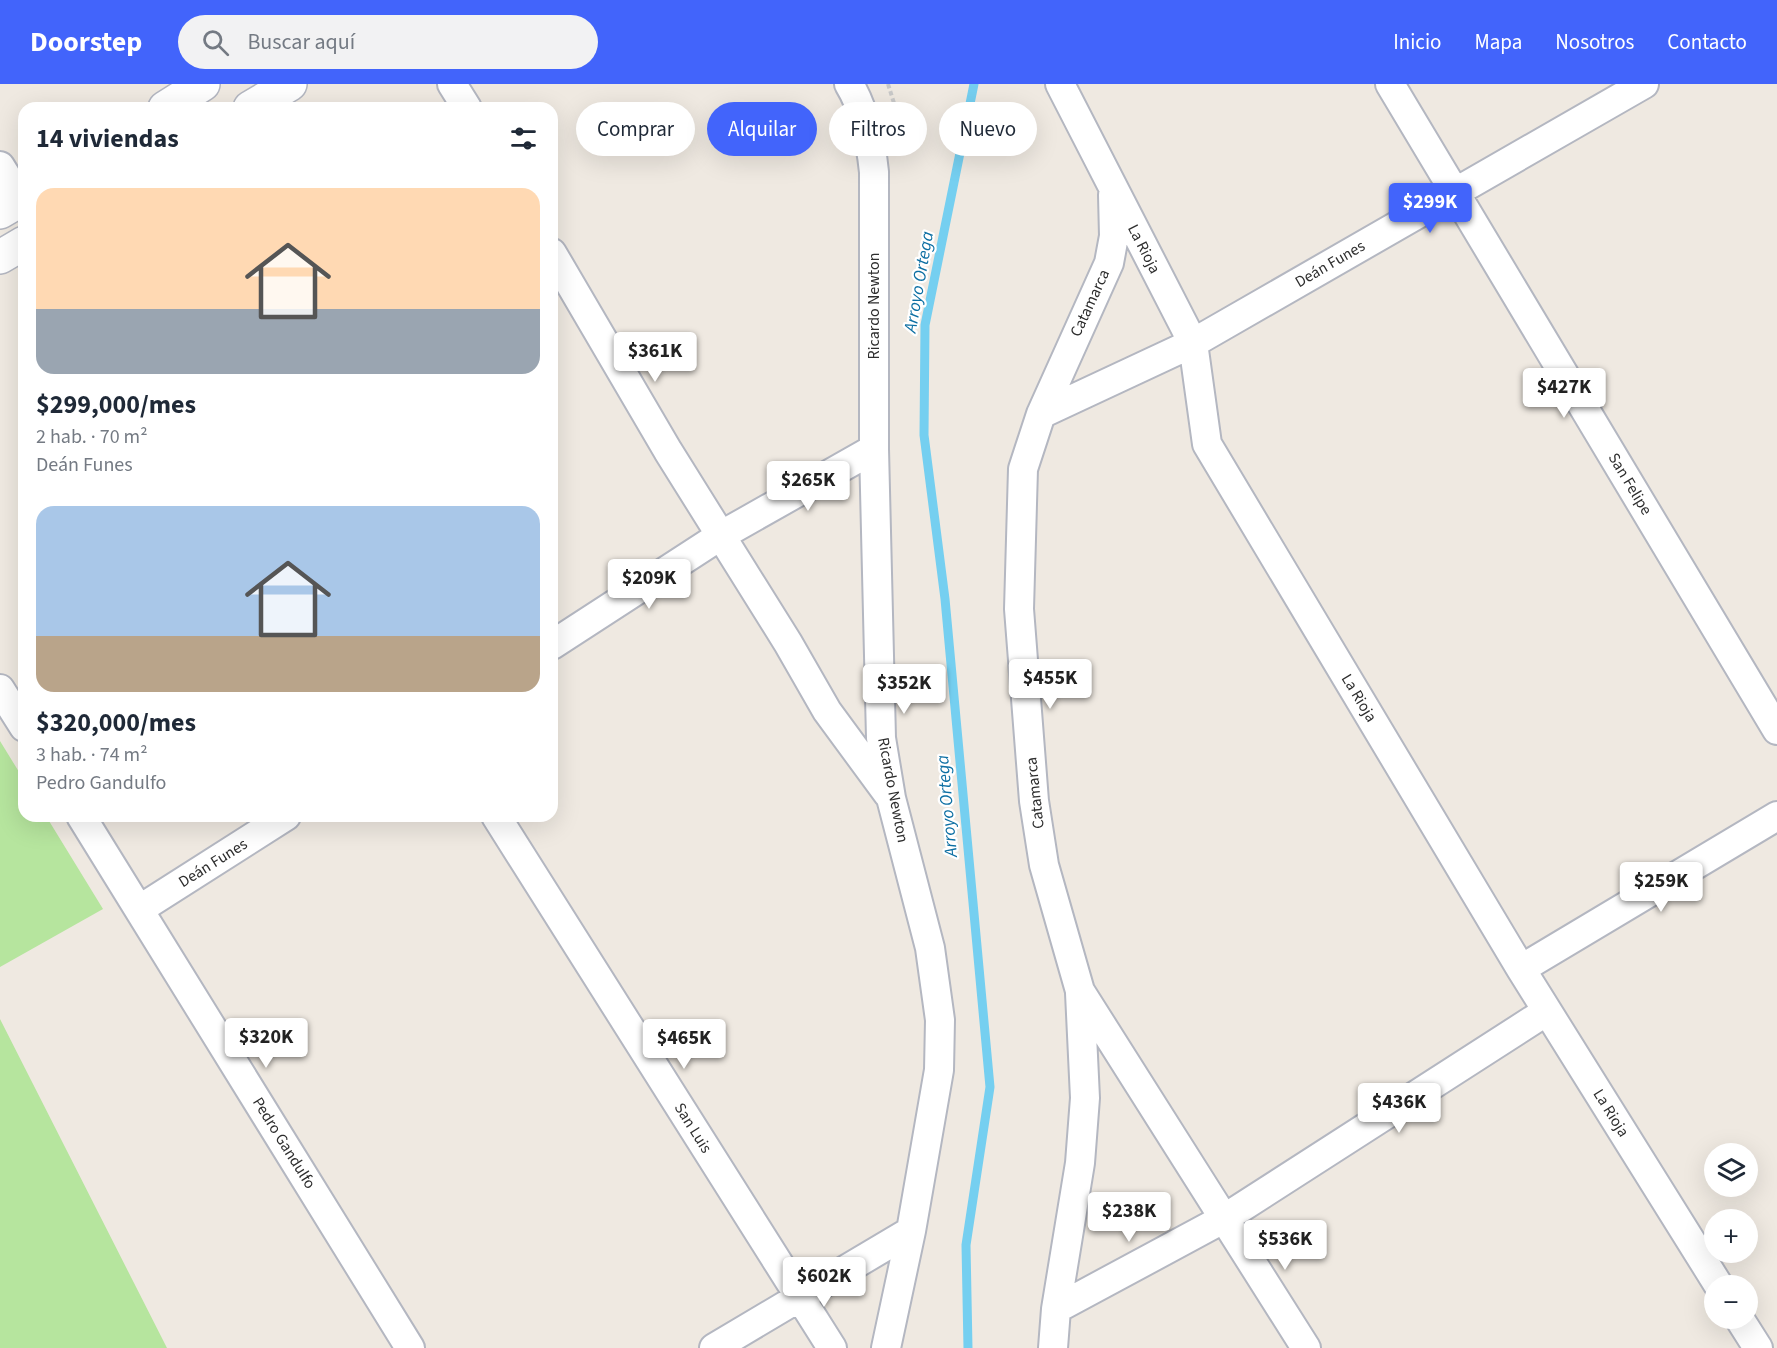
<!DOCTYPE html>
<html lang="es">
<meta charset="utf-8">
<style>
:root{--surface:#fff;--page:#f2f2f3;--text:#1f2937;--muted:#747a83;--accent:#4264fb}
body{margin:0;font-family:"Source Sans 3",sans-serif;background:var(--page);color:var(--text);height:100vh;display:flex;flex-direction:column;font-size:22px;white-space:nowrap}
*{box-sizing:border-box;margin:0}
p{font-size:20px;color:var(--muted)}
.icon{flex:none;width:33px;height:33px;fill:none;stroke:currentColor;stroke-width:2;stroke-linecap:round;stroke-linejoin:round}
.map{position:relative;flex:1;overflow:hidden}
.details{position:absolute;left:18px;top:18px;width:540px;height:720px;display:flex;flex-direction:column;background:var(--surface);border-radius:18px;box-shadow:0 6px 24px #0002}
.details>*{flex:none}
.guide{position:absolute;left:576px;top:18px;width:570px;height:54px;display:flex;gap:12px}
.fabs{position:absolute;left:1704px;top:1059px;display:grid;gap:12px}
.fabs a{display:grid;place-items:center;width:54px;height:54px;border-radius:50%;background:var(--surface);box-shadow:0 6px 24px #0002;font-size:30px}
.price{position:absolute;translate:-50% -51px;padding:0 14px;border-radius:6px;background:#fff;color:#222;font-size:20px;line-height:39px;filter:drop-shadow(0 2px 3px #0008)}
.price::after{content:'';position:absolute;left:50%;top:36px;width:18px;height:14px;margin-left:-9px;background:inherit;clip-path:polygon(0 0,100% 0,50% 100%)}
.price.on{background:var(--accent);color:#fff}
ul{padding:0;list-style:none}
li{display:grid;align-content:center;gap:12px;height:318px;padding:0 18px}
li span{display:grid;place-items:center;height:186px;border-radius:18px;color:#555}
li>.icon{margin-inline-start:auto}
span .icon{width:108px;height:108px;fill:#fffc;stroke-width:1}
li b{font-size:26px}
h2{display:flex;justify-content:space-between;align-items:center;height:72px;padding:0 18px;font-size:26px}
.tag{padding:0 21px;border-radius:27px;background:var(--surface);box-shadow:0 6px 24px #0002;font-size:21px;line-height:54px}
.tag.on{background:var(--accent);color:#fff}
header{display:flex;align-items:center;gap:36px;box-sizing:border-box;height:84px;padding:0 30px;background:var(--accent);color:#fff}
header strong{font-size:28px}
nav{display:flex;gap:33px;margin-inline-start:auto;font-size:21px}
.search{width:420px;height:54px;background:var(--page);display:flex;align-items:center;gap:15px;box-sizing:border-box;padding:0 21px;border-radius:33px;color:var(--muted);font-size:22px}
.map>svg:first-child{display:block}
.grass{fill:#b6e59e}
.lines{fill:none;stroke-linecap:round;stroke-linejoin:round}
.stream{stroke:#75cff0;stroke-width:9}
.minor-casing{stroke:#b4b7c1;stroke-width:32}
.secondary-casing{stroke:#b4b7c1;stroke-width:36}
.path{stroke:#c9c9c9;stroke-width:4;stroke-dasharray:4.5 3;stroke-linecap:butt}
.minor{stroke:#fff;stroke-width:28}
.secondary{stroke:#fff;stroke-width:33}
.labels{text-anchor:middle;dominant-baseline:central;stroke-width:4.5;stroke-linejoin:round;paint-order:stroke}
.street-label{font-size:16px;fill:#2e2e2e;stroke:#fff}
.water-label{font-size:18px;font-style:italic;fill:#0d6fa3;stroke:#fff}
</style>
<header>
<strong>Doorstep</strong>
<div class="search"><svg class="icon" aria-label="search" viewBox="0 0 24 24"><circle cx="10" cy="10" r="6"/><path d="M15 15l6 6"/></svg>Buscar aquí</div>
<nav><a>Inicio</a><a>Mapa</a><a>Nosotros</a><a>Contacto</a></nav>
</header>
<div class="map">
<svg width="1777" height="1264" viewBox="0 0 1777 1264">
<rect width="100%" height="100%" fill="#efe9e1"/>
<!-- grass -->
<path class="grass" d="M0 657 24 696V732H46L103 825 0 883Z
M0 935 167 1264H0Z"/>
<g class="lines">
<!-- stream -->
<path class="stream" d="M968 1264 966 1161 990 1003 945 515 924 351 925 241 974 0"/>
<!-- minor casing -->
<g class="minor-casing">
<path id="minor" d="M452 0 467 24
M849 0C865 26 871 59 874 88V365L881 654 891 714 930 864 940 936 939 986 911 1147 886 1264
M1060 0 1193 259 1207 360 1521 885 1719 1202
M1390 0 1777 646
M0 82 21 116
M1113 111 1114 152 1109 179 1041 330 1023 385 1019 525 1034 717 1044 781 1080 907 1306 1264
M552 169 668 367 788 559 827 627 888 710
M1041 330 1193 259 1644 0
M552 561 720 452 874 365
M0 605 24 643
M81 732 410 1264
M496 732 832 1264
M140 825 286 732
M1521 885 1777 732
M1056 1225 1225 1134 1547 927
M1739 1234 1758 1264
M714 1264 911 1147
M1053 1264 1056 1225 1080 1079 1085 1014 1080 909"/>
</g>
<!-- secondary casing -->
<g class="secondary-casing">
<path id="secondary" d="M165 24 203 0
M250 24 290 0
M0 128 24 114
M0 173 24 159"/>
</g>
<!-- path -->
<path class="path" d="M888 0 899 35 900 44"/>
<!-- minor -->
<use href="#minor" class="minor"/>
<!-- secondary -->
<use href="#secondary" class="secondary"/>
</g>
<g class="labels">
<!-- street labels -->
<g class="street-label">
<text transform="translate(1144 165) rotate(63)">La Rioja</text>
<text transform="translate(1330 180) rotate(-30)">Deán Funes</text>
<text transform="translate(1090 219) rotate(-65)">Catamarca</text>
<text transform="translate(874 222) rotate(-90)">Ricardo Newton</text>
<text transform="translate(1630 400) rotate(59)">San Felipe</text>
<text transform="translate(1359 614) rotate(59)">La Rioja</text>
<text transform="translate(893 706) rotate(79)">Ricardo Newton</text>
<text transform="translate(1035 709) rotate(-96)">Catamarca</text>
<text transform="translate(213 779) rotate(-32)">Deán Funes</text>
<text transform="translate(1611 1029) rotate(58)">La Rioja</text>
<text transform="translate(693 1044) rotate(58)">San Luis</text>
<text transform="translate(284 1059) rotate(58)">Pedro Gandulfo</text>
</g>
<!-- water labels -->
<g class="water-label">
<text transform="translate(919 198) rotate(-80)">Arroyo Ortega</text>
<text transform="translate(947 722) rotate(-95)">Arroyo Ortega</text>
</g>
</g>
</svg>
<div class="fabs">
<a><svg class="icon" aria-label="layers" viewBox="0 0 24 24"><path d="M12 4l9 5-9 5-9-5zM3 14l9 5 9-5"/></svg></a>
<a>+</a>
<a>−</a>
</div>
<b class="price on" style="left:1430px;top:150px">$299K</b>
<b class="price" style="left:655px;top:299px">$361K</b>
<b class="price" style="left:1564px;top:335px">$427K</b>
<b class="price" style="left:808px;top:428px">$265K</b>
<b class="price" style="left:649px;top:526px">$209K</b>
<b class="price" style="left:1050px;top:626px">$455K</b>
<b class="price" style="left:904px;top:631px">$352K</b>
<b class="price" style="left:1661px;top:829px">$259K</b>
<b class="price" style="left:266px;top:985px">$320K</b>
<b class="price" style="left:684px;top:986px">$465K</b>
<b class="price" style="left:1399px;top:1050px">$436K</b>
<b class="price" style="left:1129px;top:1159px">$238K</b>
<b class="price" style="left:1285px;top:1187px">$536K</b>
<b class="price" style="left:824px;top:1224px">$602K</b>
<div class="guide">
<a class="tag">Comprar</a>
<a class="tag on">Alquilar</a>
<a class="tag">Filtros</a>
<a class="tag">Nuevo</a>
</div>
<section class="details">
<h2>14 viviendas<svg class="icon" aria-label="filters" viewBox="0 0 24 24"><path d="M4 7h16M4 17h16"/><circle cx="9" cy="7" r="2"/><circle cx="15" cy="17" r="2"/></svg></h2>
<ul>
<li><span style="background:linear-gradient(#ffd9b3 65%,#9aa5b1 0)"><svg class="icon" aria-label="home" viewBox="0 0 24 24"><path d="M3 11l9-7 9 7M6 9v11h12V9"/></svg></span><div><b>$299,000/mes</b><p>2 hab. · 70 m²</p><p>Deán Funes</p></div></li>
<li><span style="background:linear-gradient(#a9c7e8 70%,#b9a48a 0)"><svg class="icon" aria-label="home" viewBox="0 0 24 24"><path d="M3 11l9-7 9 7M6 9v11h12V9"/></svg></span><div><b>$320,000/mes</b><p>3 hab. · 74 m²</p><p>Pedro Gandulfo</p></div></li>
</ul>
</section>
</div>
